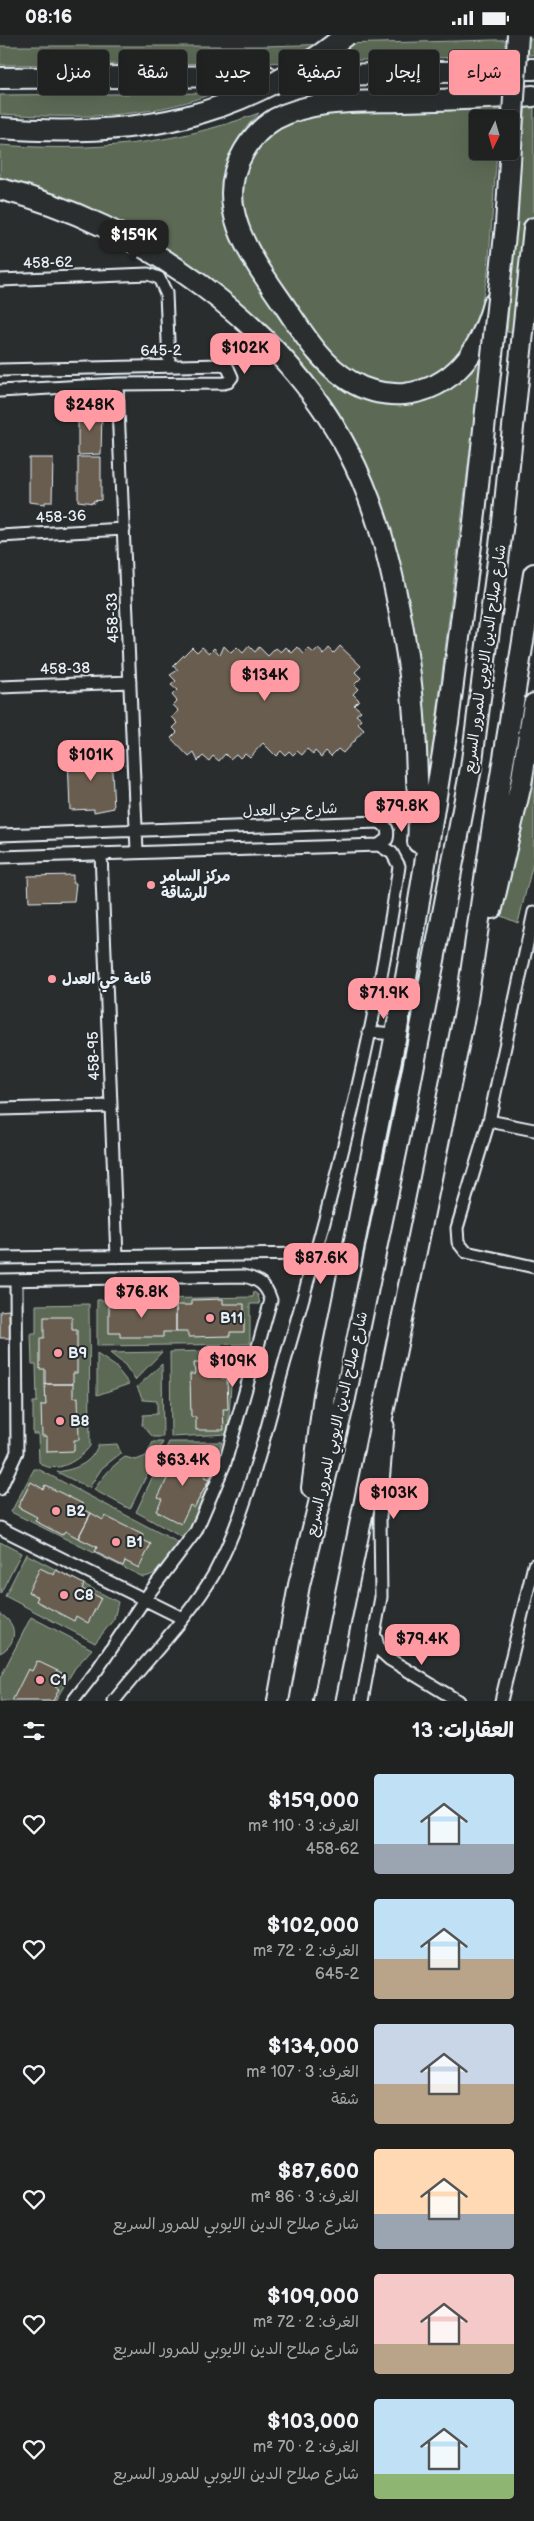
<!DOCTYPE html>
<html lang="ar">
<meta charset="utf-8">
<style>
:root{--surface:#202222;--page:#2d2f2f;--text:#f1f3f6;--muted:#a2a4a5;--line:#3d3f40;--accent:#ff9aa2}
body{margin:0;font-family:"Balsamiq Sans","Playpen Sans Arabic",sans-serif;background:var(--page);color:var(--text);direction:rtl;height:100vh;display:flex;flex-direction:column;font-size:19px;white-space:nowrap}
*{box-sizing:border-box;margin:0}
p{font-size:16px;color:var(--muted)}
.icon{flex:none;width:28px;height:28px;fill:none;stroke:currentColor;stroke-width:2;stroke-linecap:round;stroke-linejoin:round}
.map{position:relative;height:1666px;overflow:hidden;direction:ltr}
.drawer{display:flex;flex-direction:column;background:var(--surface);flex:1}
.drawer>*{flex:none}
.top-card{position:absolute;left:15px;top:15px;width:505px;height:45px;direction:rtl;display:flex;gap:10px}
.needle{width:32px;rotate:185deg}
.buttons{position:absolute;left:469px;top:75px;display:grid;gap:10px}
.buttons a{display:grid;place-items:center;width:50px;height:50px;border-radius:5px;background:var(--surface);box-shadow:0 5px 20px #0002,0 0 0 1px var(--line);font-size:25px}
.price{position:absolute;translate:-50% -42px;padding:0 11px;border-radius:10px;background:var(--accent);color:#111;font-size:16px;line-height:32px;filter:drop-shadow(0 1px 2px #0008)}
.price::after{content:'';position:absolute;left:50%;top:30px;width:15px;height:11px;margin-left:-8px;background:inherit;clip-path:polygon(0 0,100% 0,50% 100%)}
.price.selected{background:#222;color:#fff}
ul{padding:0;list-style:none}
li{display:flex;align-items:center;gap:15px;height:125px;padding:0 20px}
li span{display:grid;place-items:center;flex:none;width:140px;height:100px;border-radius:5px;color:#555}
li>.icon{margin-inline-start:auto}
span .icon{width:60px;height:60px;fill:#fffc;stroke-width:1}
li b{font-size:21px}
h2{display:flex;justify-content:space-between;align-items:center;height:60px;padding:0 20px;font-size:21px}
.tag{padding:0 18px;border-radius:5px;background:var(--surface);box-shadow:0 5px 20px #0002,0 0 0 1px var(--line);font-size:18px;line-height:45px}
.tag.selected{background:var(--accent);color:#111}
.status{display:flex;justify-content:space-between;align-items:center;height:35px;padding:0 25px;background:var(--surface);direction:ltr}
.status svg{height:14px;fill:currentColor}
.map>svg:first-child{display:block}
.green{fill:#5b6b54;stroke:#a2aea6}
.building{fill:#695d50;stroke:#e8f1f8}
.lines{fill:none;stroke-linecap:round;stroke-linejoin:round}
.street-casing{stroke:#e8f1f8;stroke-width:15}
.highway-casing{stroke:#e8f1f8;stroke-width:24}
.street{stroke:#2a2d2e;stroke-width:11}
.highway{stroke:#2a2d2e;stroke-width:20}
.highway-bridge-casing{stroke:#e8f1f8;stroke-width:24;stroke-linecap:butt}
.highway-bridge{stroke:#2a2d2e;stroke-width:20}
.poi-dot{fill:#ff9aa2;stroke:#2a2d2e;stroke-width:2}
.labels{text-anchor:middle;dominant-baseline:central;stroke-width:4;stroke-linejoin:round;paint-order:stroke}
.street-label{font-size:15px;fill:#e8f1f8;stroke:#2a2d2e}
.poi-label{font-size:15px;font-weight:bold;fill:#e8f1f8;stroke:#2a2d2e;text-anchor:start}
</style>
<div class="status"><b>08:16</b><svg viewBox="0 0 49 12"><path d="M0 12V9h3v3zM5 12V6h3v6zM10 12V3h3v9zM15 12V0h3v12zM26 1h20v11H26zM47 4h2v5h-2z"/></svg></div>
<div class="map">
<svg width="534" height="1666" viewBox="0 0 534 1666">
<rect width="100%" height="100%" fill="#2a2d2e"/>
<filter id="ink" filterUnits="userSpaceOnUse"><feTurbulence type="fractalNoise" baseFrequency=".02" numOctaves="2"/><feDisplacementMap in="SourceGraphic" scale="10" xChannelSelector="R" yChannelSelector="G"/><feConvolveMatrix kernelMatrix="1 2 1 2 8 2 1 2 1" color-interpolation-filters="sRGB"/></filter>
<g filter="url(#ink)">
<!-- green -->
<path class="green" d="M534 4V20L264 28 0 30V11H263Z
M214 58C144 85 74 83 0 79V60Z
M526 69H534V299L507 297Z
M501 71 500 84H478V116H497L488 236 481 271 465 311 443 336 415 347 401 349 381 347 355 339 328 318 271 236 247 192 240 166 243 144 252 121 276 95 289 87 323 77Z
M259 78C228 110 226 128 223 171L357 360C414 379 440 369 481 328L427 759 398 529 387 484 372 447 273 302 233 263 198 235 157 208 96 178 0 146V110C91 117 173 110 259 78Z
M534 728V824L518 888 501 881Z
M254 1257 258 1260 260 1269H250V1309L97 1311V1265L253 1262Z
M89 1269 90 1411C81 1424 54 1442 39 1427L38 1399H33V1367H37L36 1329H32L31 1299H36V1270Z
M238 1315 231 1349 228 1399 171 1402 170 1317Z
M162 1317 135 1345 125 1330 110 1318Z
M97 1319 115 1331 129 1349 97 1360Z
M162 1329 163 1402H153L142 1390 143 1380 157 1379V1366L143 1365 137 1352Z
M153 1407H163L130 1474 94 1455C103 1441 112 1431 125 1422L136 1425 146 1421Z
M169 1407H222L201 1470 185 1504 136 1477Z
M117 1409 121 1418 102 1433 89 1453 57 1437C76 1434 91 1429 98 1410Z
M34 1434H38L181 1509C173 1521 159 1541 143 1542L11 1477Z
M0 1507 21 1518 0 1559Z
M26 1519 118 1567 114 1584 95 1608 5 1561Z
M0 1579C18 1588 18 1609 0 1618Z
M31 1582 92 1614 75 1633 55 1666H0V1643Z"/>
<!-- building -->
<path class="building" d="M86 374 102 376 101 419 78 420V376H86Z
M78 422H101V465L93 466 94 468 78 466Z
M29 423H53L52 467H45V469L29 467Z
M224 611 231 618 237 612 243 618 249 611 255 617 259 612 268 621 276 613 281 617 286 612 292 618 298 612 304 619 309 614 314 618 318 614 324 619 329 613 334 618 340 611 361 631 355 637 361 643 354 650 358 654 353 659 359 665 354 670 361 676 356 680 362 685 358 689 364 695 343 718 338 714 331 721 326 716 321 722 315 716 313 719 307 714 302 720 297 716 293 720 289 716 285 720 281 716 276 721 263 708 250 722 245 718 240 723 236 719 230 724 225 719 219 726 213 721 209 726 203 721 198 726 194 718 189 722 171 703 177 697 173 693 178 688 172 682 179 676 173 670 177 666 172 660 177 655 171 650 176 646 170 640 178 635 173 631 192 612 197 617 202 612 209 618 214 613 220 620Z
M111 719 114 773 94 777V774L70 775 68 721Z
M73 840V848H76L74 866 29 867 28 841Z
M223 1264V1269H244V1297H230V1301L188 1302V1297H176V1270H192V1265Z
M124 1265H155V1270H176V1297H163V1302H120V1298H109V1271L124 1270Z
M9 1275 10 1303H0V1276Z
M44 1282H72V1295H77V1338H73V1349H45V1334H40V1303H44Z
M194 1328H222V1343H227L228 1374H223L224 1395H196V1382H191L190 1339H195Z
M45 1349H73V1363L78 1362 79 1405H74V1416L47 1417V1401H42L41 1370H46Z
M187 1417 211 1429 204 1443 209 1445 194 1473 190 1470 181 1489 156 1476 162 1464 158 1462 177 1424 182 1426Z
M31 1447 43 1454 45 1450 83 1469 81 1473 91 1478 78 1503 65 1496 62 1500 35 1486 37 1482 18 1472Z
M91 1478 103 1485 105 1481 143 1500 141 1504 151 1509 139 1533 125 1526 123 1531 95 1517 97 1512 78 1503Z
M40 1533 54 1540 56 1535 84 1549 82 1554 101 1563 88 1588 76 1581 74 1586 36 1566 38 1562 28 1557Z
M37 1626 62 1638 55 1652 59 1654 53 1666H12L28 1634 32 1636Z"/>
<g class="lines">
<!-- street casing -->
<g class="street-casing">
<path id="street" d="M0 245 148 239 159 243 166 258 169 330
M0 335 223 330 228 333 232 342 228 347 224 348 117 349 0 356
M117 349 137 816
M0 501 124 494
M0 652 130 647
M0 800 379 787C387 791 389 795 387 804L379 810 0 822
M101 818 117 1222
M534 877 489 1086 457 1193 458 1207 466 1217 534 1232
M369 997 396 999
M0 1074 111 1071
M489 1086 534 1095
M0 1223 316 1219
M0 1245 243 1241C258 1244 266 1249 271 1265L225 1428 196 1496 144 1565 97 1635 73 1666
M0 1454 17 1417 16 1245
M0 1493 182 1583
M376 1603 379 1615 389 1624 458 1666
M114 1666C146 1625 188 1584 214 1539 249 1473 265 1397 285 1326 332 1164 376 999 399 831L392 818 379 810
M362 1666 381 1562 380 1482 388 1390
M501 1666 534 1530"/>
</g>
<!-- highway casing -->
<g class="highway-casing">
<path id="highway" d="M525 34H534
M308 41 507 35
M0 43 267 41
M523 62 533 61
M0 154C137 187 283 290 348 416 383 483 398 559 409 633 414 669 416 706 417 743 418 764 420 786 418 807
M493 269C481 314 454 354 404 359 386 360 366 356 350 346 321 329 303 298 284 270 253 225 211 171 244 116 251 104 262 92 275 84 314 64 357 67 400 66 435 65 471 64 506 62
M492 873 521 749 534 669
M312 1453 324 1360 396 999 412 909 448 687 474 487
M278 1666 299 1550 345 1363 408 1060 471 733 503 487 534 193
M324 1666 466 972 493 790 534 539"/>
</g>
<!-- street -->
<use href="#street" class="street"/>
<!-- highway -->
<use href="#highway" class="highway"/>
<!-- highway-bridge casing -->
<g class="highway-bridge-casing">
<path id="highway-bridge" d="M0 93C133 103 240 86 346 0
M474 487 506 190 518 0"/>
</g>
<!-- highway-bridge -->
<use href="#highway-bridge" class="highway-bridge"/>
</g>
</g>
<!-- markers -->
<g class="poi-dot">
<circle cx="151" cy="850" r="5"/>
<circle cx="52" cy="944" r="5"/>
<circle cx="210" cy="1283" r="5"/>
<circle cx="58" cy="1318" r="5"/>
<circle cx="60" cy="1386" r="5"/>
<circle cx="56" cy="1476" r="5"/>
<circle cx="116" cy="1507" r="5"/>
<circle cx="64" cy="1560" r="5"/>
<circle cx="40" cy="1645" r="5"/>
</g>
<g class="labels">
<!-- street labels -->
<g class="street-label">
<text transform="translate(48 228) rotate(-2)">458-62</text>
<text transform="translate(161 316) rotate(-1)">645-2</text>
<text transform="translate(61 482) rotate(-3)">458-36</text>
<text transform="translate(113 583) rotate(-92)">458-33</text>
<text transform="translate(485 624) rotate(-82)">شارع صلاح الدين الايوبي للمرور السريع</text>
<text transform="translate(65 634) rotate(-2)">458-38</text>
<text transform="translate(290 775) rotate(-2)">شارع حي العدل</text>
<text transform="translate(94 1021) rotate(-92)">458-95</text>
<text transform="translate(337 1389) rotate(-77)">شارع صلاح الدين الايوبي للمرور السريع</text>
</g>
<!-- poi labels -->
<g class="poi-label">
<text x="161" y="841">مركز السامر<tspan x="161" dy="17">للرشاقة</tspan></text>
<text x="62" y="944">قاعة حي العدل</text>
<text x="220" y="1283">B11</text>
<text x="68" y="1318">B9</text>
<text x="70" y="1386">B8</text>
<text x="66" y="1476">B2</text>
<text x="126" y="1507">B1</text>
<text x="74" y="1560">C8</text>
<text x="50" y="1645">C1</text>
</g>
</g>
</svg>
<div class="buttons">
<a><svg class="needle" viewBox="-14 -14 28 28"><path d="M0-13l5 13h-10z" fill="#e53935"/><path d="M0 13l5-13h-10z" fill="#a2a4a5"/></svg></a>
</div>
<b class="price selected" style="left:134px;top:227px">$159K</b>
<b class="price" style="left:245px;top:340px">$102K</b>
<b class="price" style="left:90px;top:397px">$248K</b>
<b class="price" style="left:265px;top:667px">$134K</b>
<b class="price" style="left:91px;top:747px">$101K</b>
<b class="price" style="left:402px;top:798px">$79.8K</b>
<b class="price" style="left:384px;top:985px">$71.9K</b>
<b class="price" style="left:321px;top:1250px">$87.6K</b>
<b class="price" style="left:142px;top:1284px">$76.8K</b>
<b class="price" style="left:233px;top:1353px">$109K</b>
<b class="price" style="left:183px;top:1452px">$63.4K</b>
<b class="price" style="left:394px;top:1485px">$103K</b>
<b class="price" style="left:422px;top:1631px">$79.4K</b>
<div class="top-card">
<a class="tag selected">شراء</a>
<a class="tag">إيجار</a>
<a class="tag">تصفية</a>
<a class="tag">جديد</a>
<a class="tag">شقة</a>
<a class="tag">منزل</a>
</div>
</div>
<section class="drawer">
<h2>العقارات: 13<svg class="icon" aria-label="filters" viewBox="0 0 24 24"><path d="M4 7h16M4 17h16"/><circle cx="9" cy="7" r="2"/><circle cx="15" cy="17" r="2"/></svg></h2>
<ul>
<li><span style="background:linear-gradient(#bfe0f5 70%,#9aa5b1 0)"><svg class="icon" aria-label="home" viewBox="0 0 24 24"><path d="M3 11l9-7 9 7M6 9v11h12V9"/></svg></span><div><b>$159,000</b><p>الغرف: 3 · 110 m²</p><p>458-62</p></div><svg class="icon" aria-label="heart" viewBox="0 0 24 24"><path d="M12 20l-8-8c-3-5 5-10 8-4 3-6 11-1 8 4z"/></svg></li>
<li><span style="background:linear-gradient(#bfe0f5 60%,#b9a48a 0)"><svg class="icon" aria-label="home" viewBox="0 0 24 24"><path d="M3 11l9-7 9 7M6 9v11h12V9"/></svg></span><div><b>$102,000</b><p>الغرف: 2 · 72 m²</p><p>645-2</p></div><svg class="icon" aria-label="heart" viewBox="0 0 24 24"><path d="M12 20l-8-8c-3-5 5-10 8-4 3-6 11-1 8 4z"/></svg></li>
<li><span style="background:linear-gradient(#c9d6e8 60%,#b9a48a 0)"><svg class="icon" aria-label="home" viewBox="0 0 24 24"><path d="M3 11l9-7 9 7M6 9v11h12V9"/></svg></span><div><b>$134,000</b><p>الغرف: 3 · 107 m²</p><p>شقة</p></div><svg class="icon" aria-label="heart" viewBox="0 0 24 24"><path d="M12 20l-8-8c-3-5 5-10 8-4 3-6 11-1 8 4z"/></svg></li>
<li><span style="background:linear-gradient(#ffd9b3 65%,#9aa5b1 0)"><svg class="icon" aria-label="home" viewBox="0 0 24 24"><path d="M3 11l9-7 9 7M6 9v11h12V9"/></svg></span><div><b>$87,600</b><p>الغرف: 3 · 86 m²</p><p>شارع صلاح الدين الايوبي للمرور السريع</p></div><svg class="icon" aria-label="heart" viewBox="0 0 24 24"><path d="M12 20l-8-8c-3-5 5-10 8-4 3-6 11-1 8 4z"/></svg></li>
<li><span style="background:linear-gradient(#f6c9c9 70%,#b9a48a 0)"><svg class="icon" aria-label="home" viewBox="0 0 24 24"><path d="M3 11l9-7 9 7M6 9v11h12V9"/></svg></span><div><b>$109,000</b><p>الغرف: 2 · 72 m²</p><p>شارع صلاح الدين الايوبي للمرور السريع</p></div><svg class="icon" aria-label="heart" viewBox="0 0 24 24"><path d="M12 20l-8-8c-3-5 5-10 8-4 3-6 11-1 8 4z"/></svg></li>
<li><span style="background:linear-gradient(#bfe0f5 75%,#8fb573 0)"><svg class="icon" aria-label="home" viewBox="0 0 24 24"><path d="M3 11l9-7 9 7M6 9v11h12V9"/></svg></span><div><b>$103,000</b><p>الغرف: 2 · 70 m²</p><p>شارع صلاح الدين الايوبي للمرور السريع</p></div><svg class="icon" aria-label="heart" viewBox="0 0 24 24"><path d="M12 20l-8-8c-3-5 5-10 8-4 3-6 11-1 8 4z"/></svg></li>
</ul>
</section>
